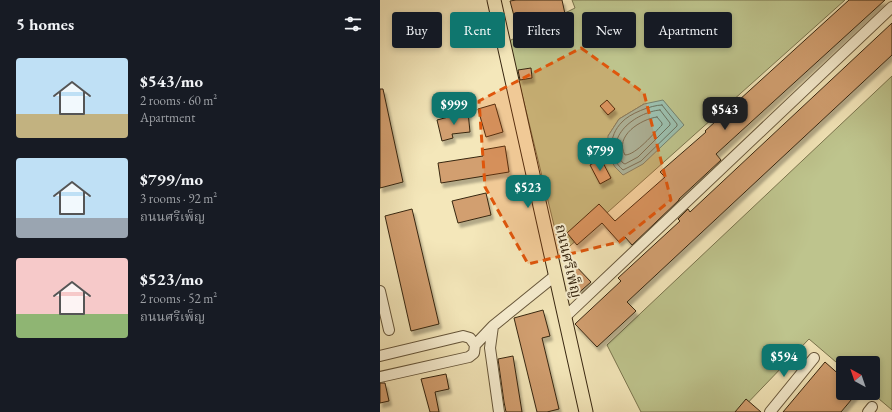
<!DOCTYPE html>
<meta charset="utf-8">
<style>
:root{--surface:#171b24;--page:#242831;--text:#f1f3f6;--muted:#9ea1a6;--accent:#0f766e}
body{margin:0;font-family:"EB Garamond","Noto Serif Thai",serif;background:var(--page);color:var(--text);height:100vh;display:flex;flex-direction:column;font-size:15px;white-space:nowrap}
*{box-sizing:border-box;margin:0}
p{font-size:13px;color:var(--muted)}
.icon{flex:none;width:22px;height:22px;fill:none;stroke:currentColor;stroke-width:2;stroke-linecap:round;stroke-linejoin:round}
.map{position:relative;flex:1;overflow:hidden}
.sheet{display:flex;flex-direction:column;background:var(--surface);width:380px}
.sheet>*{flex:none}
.hud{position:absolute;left:12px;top:12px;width:380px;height:36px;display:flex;gap:8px}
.needle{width:26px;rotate:320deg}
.controls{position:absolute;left:456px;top:356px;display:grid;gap:8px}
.controls a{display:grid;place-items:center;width:44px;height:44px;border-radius:4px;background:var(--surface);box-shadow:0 2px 6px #0003;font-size:20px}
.price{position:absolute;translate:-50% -34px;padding:0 9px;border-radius:8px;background:var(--accent);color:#fff;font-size:13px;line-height:26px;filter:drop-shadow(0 1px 2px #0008)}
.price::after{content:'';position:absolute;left:50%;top:24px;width:12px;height:9px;margin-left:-6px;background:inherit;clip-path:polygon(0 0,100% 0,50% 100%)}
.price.selected{background:#222;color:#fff}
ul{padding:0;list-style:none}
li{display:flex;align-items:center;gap:12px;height:100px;padding:0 16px}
li span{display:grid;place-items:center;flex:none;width:112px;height:80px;border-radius:4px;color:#555}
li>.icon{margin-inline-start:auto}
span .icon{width:48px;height:48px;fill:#fffc;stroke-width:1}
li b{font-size:17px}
h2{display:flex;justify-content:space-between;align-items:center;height:48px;padding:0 16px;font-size:17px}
.chip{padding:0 14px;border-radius:4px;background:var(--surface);box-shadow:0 2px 6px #0003;font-size:14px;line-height:36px}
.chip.selected{background:var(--accent);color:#fff}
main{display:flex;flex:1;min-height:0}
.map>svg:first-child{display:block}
.green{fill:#bec48d;stroke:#7a754e;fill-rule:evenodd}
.water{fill:#9cc0af;stroke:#74826f}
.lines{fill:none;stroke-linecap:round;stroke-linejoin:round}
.shore{stroke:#6a7360;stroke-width:1}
.building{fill:#d29f70;stroke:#372610;filter:url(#shadow)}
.minor-casing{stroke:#66563a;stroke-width:12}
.major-casing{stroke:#372610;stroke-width:15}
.minor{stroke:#f8efd2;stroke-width:10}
.major{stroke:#f4e7ba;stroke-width:13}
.marked{fill:#df560c;fill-opacity:0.2;stroke:#df560c;stroke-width:3;stroke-dasharray:8 5;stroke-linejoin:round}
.labels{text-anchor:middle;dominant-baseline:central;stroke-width:4;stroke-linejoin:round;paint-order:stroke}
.street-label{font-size:15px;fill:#372610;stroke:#f8efd2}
</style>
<main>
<section class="sheet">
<h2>5 homes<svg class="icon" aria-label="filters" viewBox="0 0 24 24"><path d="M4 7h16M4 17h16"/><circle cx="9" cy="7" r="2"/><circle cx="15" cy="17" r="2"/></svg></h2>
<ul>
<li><span style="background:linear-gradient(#bfe0f5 70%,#c2b280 0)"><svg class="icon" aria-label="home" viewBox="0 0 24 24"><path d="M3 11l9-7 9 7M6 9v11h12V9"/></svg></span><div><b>$543/mo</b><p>2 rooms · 60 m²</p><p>Apartment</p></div></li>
<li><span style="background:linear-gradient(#bfe0f5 75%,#9aa5b1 0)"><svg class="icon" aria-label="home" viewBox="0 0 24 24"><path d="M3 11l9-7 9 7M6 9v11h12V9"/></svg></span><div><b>$799/mo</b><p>3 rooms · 92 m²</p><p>ถนนศรีเพ็ญ</p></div></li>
<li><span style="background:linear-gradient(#f6c9c9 70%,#8fb573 0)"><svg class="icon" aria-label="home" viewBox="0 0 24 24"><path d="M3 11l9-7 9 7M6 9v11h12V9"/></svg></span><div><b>$523/mo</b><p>2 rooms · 52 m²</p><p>ถนนศรีเพ็ญ</p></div></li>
</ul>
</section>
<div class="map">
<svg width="512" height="412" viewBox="0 0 512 412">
<defs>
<filter id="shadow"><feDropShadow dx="2.5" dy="4.5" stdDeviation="1" flood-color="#0004"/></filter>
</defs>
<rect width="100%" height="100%" fill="#f4e7ba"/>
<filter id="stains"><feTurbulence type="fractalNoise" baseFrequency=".005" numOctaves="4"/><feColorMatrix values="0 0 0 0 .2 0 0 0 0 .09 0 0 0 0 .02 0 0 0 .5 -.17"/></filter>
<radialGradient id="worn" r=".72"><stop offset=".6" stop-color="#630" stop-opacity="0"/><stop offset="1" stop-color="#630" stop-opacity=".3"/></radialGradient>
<!-- green -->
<path class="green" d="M192 0H465L181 254 129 41 195 8ZM264 104 228 136 239 119Z
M512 76V410L492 393 493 363H463V368L429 339 359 412H261L227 345Z"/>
<!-- water -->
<path class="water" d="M283 100 304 125 263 164 243 175 235 167 227 154 228 136 239 119 264 104Z"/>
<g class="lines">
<!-- shore -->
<path class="shore" d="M282 105 297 124V126L261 161 243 170C228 157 228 136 242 122 249 114 271 105 282 105Z
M280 110 290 123V125L258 157 245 164 243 163C221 138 256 112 280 110Z
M277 117 282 123V125C274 133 256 155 245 155 234 136 261 119 277 117Z"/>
</g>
<!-- building -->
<path class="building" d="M136 0H182L185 14 137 27 130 1Z
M469 0H505L336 154 341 160 299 199V200L252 245 245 237 239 242 222 223 197 245 187 233 219 204 235 221 285 177 280 172 326 132 325 131Z
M512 23V55L247 302 256 311 217 347 195 324 241 281 238 278 300 221 298 219 308 209 310 212Z
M151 68 152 78 140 80 138 70Z
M0 89H3L23 182 0 188Z
M227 100 235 109 228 115 220 106Z
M115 104 123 132 106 137 98 109Z
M88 112 90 132 72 134 73 138 62 141 57 120 76 115V114Z
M125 146 129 172 61 183 58 163 103 156 102 150Z
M221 159 231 178 220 184 210 165Z
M106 193 111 215 78 223 72 201Z
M32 209 59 324 31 331 5 216Z
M193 263 211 282 195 296 186 268Z
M163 310 170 336 162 338 179 409 167 412H157L134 318Z
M133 356 142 412H126L124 402 118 359Z
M445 362 463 378V393H477L461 412H403Z
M66 374 69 389 55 392 59 412H50L41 379Z
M0 383H5L9 401 0 403Z
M366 399 381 412H355Z"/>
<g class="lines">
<!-- minor casing -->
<g class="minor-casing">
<path id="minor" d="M0 291 9 330
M185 317 512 7
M95 345 113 326
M0 356 83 336 90 338 95 345 94 353 89 357 0 377
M119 412 110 348 113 326 176 275
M390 412 434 358
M488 412 492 407"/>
</g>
<!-- major casing -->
<g class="major-casing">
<path id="major" d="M114 0 206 412"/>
</g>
<!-- minor -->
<use href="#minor" class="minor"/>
<!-- major -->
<use href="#major" class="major"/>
</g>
<!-- marked area -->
<path class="marked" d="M201 48 264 93 291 200 239 242 148 264 105 187 99 101Z"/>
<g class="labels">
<!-- street labels -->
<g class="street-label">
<text transform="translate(189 261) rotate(77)">ถนนศรีเพ็ญ</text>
</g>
</g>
<rect width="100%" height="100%" filter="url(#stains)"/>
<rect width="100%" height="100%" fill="url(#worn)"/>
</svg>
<div class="controls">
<a><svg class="needle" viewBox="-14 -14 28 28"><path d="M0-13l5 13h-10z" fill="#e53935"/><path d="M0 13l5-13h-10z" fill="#9ea1a6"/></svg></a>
</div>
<b class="price" style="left:74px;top:126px">$999</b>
<b class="price selected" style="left:345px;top:131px">$543</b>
<b class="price" style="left:220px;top:172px">$799</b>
<b class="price" style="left:148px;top:209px">$523</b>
<b class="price" style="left:404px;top:378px">$594</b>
<div class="hud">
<a class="chip">Buy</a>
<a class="chip selected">Rent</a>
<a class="chip">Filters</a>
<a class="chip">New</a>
<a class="chip">Apartment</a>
</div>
</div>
</main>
